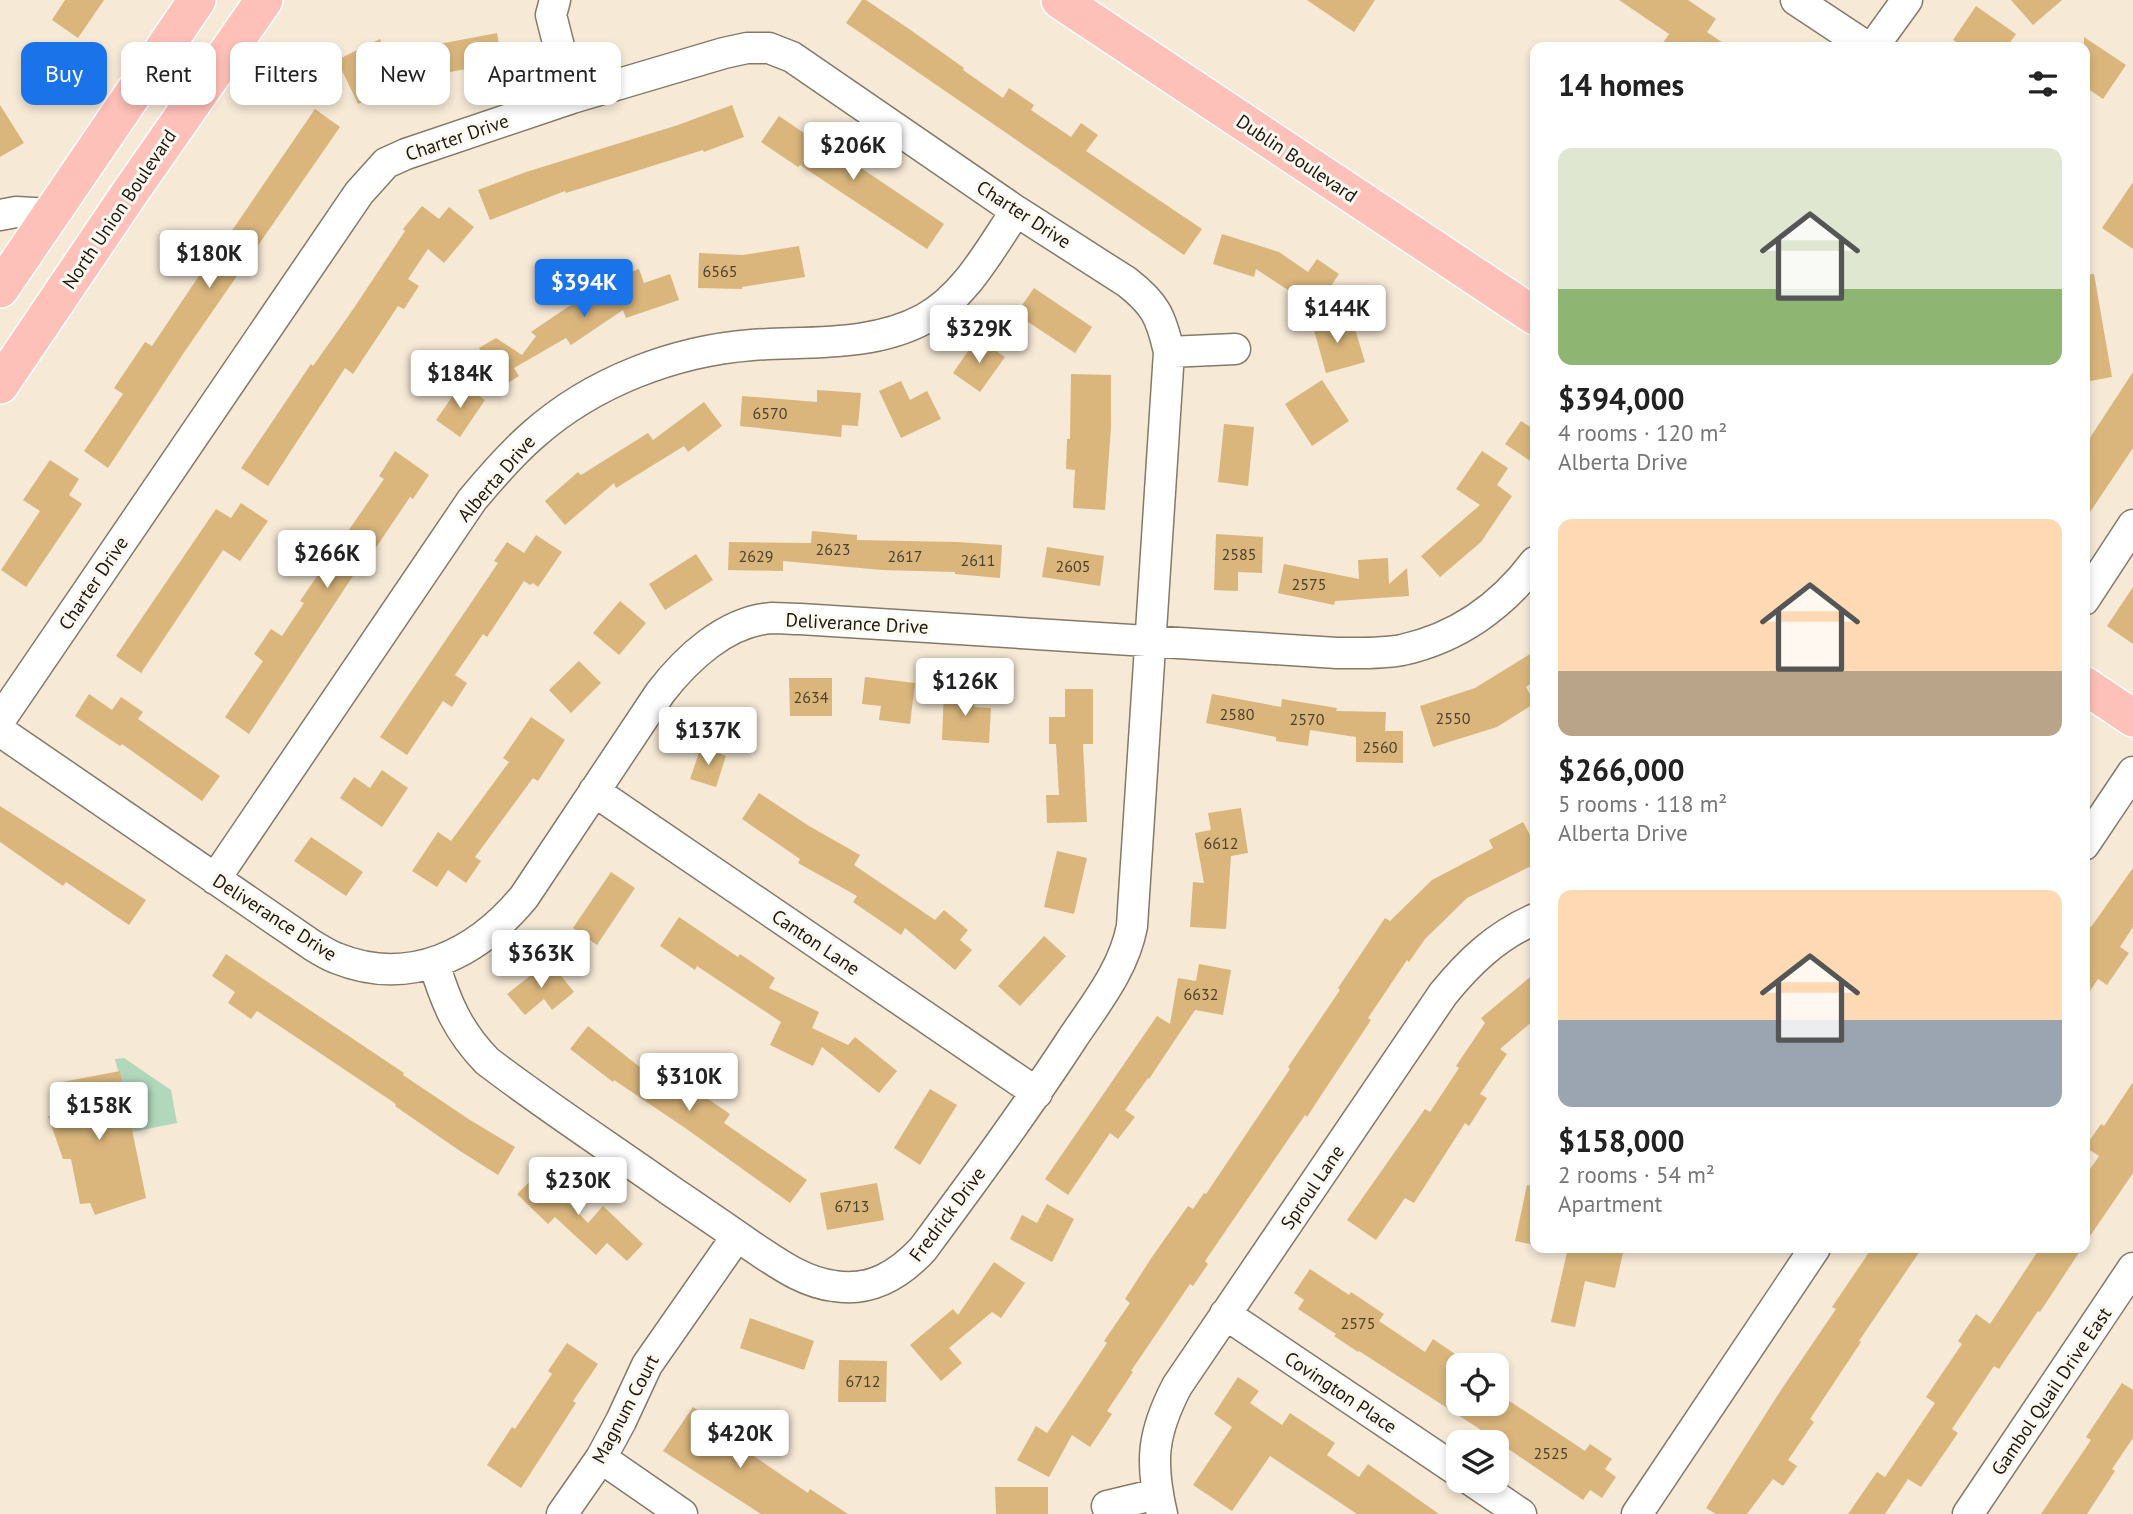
<!DOCTYPE html>
<meta charset="utf-8">
<style>
:root{--surface:#fff;--page:#f2f2f2;--text:#222;--muted:#767676;--accent:#1a73e8}
body{margin:0;font-family:"PT Sans",sans-serif;background:var(--page);color:var(--text);height:100vh;display:flex;flex-direction:column;font-size:26px;white-space:nowrap}
*{box-sizing:border-box;margin:0}
p{font-size:23px;color:var(--muted)}
.icon{flex:none;width:38px;height:38px;fill:none;stroke:currentColor;stroke-width:2;stroke-linecap:round;stroke-linejoin:round}
.map{position:relative;flex:1;overflow:hidden}
.details{position:absolute;left:1530px;top:42px;width:560px;height:1211px;display:flex;flex-direction:column;background:var(--surface);border-radius:14px;box-shadow:0 4px 10px #0003}
.details>*{flex:none}
.hud{position:absolute;left:21px;top:42px;width:665px;height:63px;display:flex;gap:14px}
.tools{position:absolute;left:1446px;top:1353px;display:grid;gap:14px}
.tools a{display:grid;place-items:center;width:63px;height:63px;border-radius:14px;background:var(--surface);box-shadow:0 4px 10px #0003;font-size:35px}
.price{position:absolute;translate:-50% -60px;padding:0 16px;border-radius:7px;background:#fff;color:#222;font-size:23px;line-height:46px;filter:drop-shadow(0 2px 4px #0008)}
.price::after{content:'';position:absolute;left:50%;top:42px;width:21px;height:16px;margin-left:-10px;background:inherit;clip-path:polygon(0 0,100% 0,50% 100%)}
.price.on{background:var(--accent);color:#fff}
ul{padding:0;list-style:none}
li{display:grid;align-content:center;gap:14px;height:371px;padding:0 28px}
li span{display:grid;place-items:center;height:217px;border-radius:14px;color:#555}
li>.icon{margin-inline-start:auto}
span .icon{width:126px;height:126px;fill:#fffc;stroke-width:1}
li b{font-size:30px}
h2{display:flex;justify-content:space-between;align-items:center;height:84px;padding:0 28px;font-size:30px}
.tag{padding:0 24px;border-radius:14px;background:var(--surface);box-shadow:0 4px 10px #0003;font-size:24px;line-height:63px}
.tag.on{background:var(--accent);color:#fff}
.map>svg:first-child{display:block}
.green{fill:#b2d8bb}
.building{fill:#dab67d}
.lines{fill:none;stroke-linecap:round;stroke-linejoin:round}
.minor-casing{stroke:#857968;stroke-width:33}
.major-casing{stroke:#fff;stroke-width:40}
.minor{stroke:#fff;stroke-width:30}
.major{stroke:#fec1b9;stroke-width:37}
.labels{text-anchor:middle;dominant-baseline:central;stroke-width:6;stroke-linejoin:round;paint-order:stroke}
.number-label{font-size:16px;fill:#4c402d}
.street-label{font-size:19px;fill:#1d1912;stroke:#fdf8f0}
</style>
<div class="map">
<svg width="2133" height="1514" viewBox="0 0 2133 1514">
<rect width="100%" height="100%" fill="#f6e9d6"/>
<!-- green -->
<path class="green" d="M124 1058 171 1090 177 1123 132 1132 120 1072 118 1071 115 1059Z"/>
<!-- building -->
<path class="building" d="M65 0H104L78 38 52 20Z
M862 0H866L912 31 964 68 963 70 1003 98 1009 88 1034 105 1031 110 1071 137 1081 123 1098 135 1086 151 1202 229 1184 255 846 23Z
M1307 0H1375L1354 32Z
M1619 0H1688L1716 19 1707 32 1729 47H1660L1669 34Z
M2011 0H2062L2033 25Z
M1976 6 2016 34 2007 47H1964L1953 40Z
M497 33 502 62 445 73 439 44Z
M2084 37 2126 65 2103 99 2084 86Z
M380 39 394 68 374 78 382 93 358 104 337 60Z
M0 105 24 143 0 157Z
M732 105 744 137 704 152 703 150 566 193 565 191 490 220 478 190 526 172 678 125Z
M315 109 340 127 185 351 108 468 84 451 123 394 114 388 145 342 152 346 229 231 231 232Z
M779 116 835 154 836 151 944 224 927 249 800 165 798 167 761 142Z
M2133 182V249L2102 228Z
M422 206 439 219 449 207 474 227 444 263 428 249 408 279 419 286 404 309 398 306 353 374 345 368 268 486 241 468 311 364 313 366 354 308 405 231 403 229Z
M1222 234 1279 252 1308 272 1317 259 1339 274 1310 317 1306 302 1256 269 1254 277 1213 264Z
M799 246 805 277 742 287V289L698 288 699 253 743 255Z
M639 269 644 283 670 274 679 300 626 318 623 310 571 345 566 338 514 368 519 376 502 387 479 348 496 338 522 355 536 336 531 332 606 281Z
M2094 274 2112 377 2084 382V275Z
M1034 288 1092 327 1075 353 1016 314Z
M1338 315 1343 332 1355 329 1365 362 1326 373 1312 323Z
M977 338 1005 357 980 392 953 373Z
M2133 372V448L2084 521V447Z
M1071 374 1111 375V427L1105 510 1073 508 1075 470 1066 469 1067 439H1070Z
M1322 380 1349 421 1312 446 1285 404Z
M901 381 910 400 927 391 941 419 901 438 879 391Z
M461 384 485 400 460 437 436 420Z
M817 390 861 393 858 426 842 425 841 437 740 426 742 396 817 402Z
M704 402 722 426 688 452 684 446 616 488 614 483 565 525 545 501 578 472 581 475 648 433 653 440Z
M1521 421 1535 430V464L1505 444Z
M1224 424 1254 427 1248 486 1218 482Z
M395 451 429 475 413 499 410 497 373 552 370 550 249 734 225 717 263 661 254 654 271 629 282 636 304 603 300 601 384 479 379 476Z
M1482 451 1508 468 1497 485 1512 496 1481 542 1440 577 1421 556 1480 505 1456 489Z
M50 460 79 479 69 495 82 504 26 587 1 570 40 511 23 500Z
M241 503 268 521 240 561 223 550 141 673 116 656 216 509 231 518Z
M812 531 857 535V540L957 542 1002 545 1000 578 955 574V572L882 570 783 561V571L728 570 729 542 811 543Z
M1216 534 1263 537 1262 573 1238 572V591L1214 590Z
M536 535 562 552 538 587 533 583 530 585 524 581 487 637 483 634 455 675 467 683 452 707 443 701 407 755 380 737 498 563 494 561 507 542 524 553Z
M1047 547 1104 556 1100 586 1042 577Z
M696 554 713 580 665 610 649 584Z
M1388 558 1389 584 1407 568 1409 596 1335 601 1334 605 1278 593 1284 564 1359 579 1358 560Z
M2133 587V644L2107 626Z
M620 601 646 623 619 655 593 633Z
M1535 651V681L1526 687 1535 703 1497 727 1433 747 1420 706 1475 688Z
M579 661 601 683 571 713 549 690Z
M865 677 915 683 910 724 879 720 881 706 862 704Z
M789 678H832V716H790Z
M944 689 975 690 974 707 991 708 989 743 942 740Z
M1065 689H1093V744H1083L1087 822 1047 823 1046 795H1059L1056 744H1049V717H1065Z
M89 694 112 710 121 697 143 712 138 719 220 776 202 801 122 744 120 746 75 716Z
M1212 694 1281 707 1282 699 1337 708 1336 711 1386 712 1385 731H1403V763L1356 762V737L1310 730 1308 746 1276 741V737L1206 723Z
M531 717 565 740 538 781 533 778 475 857 481 861 466 883 448 870 437 887 412 871 438 832 451 841 509 762 503 758Z
M701 747 726 756 716 787 690 779Z
M382 770 408 788 382 827 340 798 354 777 370 788Z
M759 793 809 826 860 855 854 865 935 920 944 910 968 930 960 940 972 950 955 970 905 928 901 935 853 902 857 896 798 863 800 859 742 819Z
M0 806 146 900 129 925 66 882 63 886 0 842Z
M1241 808 1248 853 1231 856 1226 929 1190 927 1193 882 1204 883 1195 833 1211 830 1208 813Z
M1523 822 1535 844V864L1467 898 1425 939 1409 962 1407 960 1368 1018 1371 1020 1320 1097 1307 1117 1305 1115 1205 1261 1208 1264 1193 1286 1190 1284 1131 1371 1133 1372 1107 1411 1112 1414 1090 1447 1072 1435 1049 1477 1017 1460 1036 1426 1047 1433 1107 1343 1104 1341 1130 1303 1125 1299 1152 1257 1188 1206 1193 1209 1204 1193 1206 1194 1290 1069 1288 1067 1340 990 1338 988 1385 918 1390 921 1432 880 1493 848 1489 840Z
M311 837 363 872 346 896 294 861Z
M1057 851 1087 858 1074 914 1044 907Z
M2133 868V927L2120 947 2129 953 2107 985 2098 979 2084 1000V923L2091 927Z
M611 872 635 888 597 945 573 928Z
M679 917 738 957 740 954 775 978 769 988 819 1012 812 1028 848 1045 855 1037 897 1071 879 1093 822 1047 813 1066 770 1045 781 1022 697 966 695 970 660 946Z
M1044 936 1066 956 1020 1006 998 986Z
M226 954 404 1073 403 1075 470 1120 515 1147 498 1175 460 1151 395 1106 396 1104 257 1011 251 1019 228 1003 235 992 212 976Z
M549 961 574 992 552 1010 544 999 525 1015 507 994Z
M1199 964 1231 970 1223 1015 1195 1010 1149 1079 1148 1078 1125 1110 1135 1117 1118 1139 1110 1133 1068 1195 1045 1179 1157 1016 1170 1024 1178 978 1196 981Z
M1535 973V1019L1500 1049 1507 1054 1480 1094 1487 1098 1469 1126 1465 1123 1414 1203 1405 1198 1376 1240 1347 1220 1425 1109 1430 1112 1459 1068 1456 1066 1485 1023 1481 1018Z
M588 1026 641 1068 643 1064 679 1088 683 1082 730 1114 724 1123 807 1180 790 1203 688 1130 614 1080 613 1082 570 1049Z
M120 1071 146 1198 95 1215 90 1203 80 1204 71 1159H63L48 1116 63 1115 57 1083Z
M2133 1082V1173L2084 1245V1178L2099 1156 2085 1147 2101 1124 2104 1126Z
M930 1089 957 1105 920 1165 894 1148Z
M545 1167 563 1186 557 1191 588 1223 603 1206 643 1244 627 1261 607 1243 596 1255 555 1217 548 1224 517 1194Z
M877 1183 884 1220 827 1230 820 1193Z
M1527 1185 1535 1186V1245L1515 1241Z
M1047 1204 1074 1219 1052 1262 1010 1239 1022 1215 1037 1223Z
M1568 1248H1601L1623 1253 1615 1288 1585 1281 1575 1327 1551 1322Z
M1872 1248H1922L1859 1341 1861 1342 1810 1419 1814 1422 1788 1460 1797 1466 1783 1486 1773 1479 1747 1514H1716L1706 1508 1781 1390 1836 1309 1832 1307Z
M2040 1248H2082L2040 1312 2038 1311 1999 1369 1994 1366 1952 1429 1958 1433 1921 1487 1908 1479 1885 1514H1848L1877 1472 1885 1477 1935 1403 1926 1397 1962 1344 1958 1341 1976 1314 1990 1324Z
M994 1262 1025 1283 1001 1318 992 1312 949 1348 962 1363 941 1381 910 1345 953 1309 958 1315Z
M1310 1269 1349 1295 1351 1292 1384 1314 1379 1321 1425 1352 1433 1339 1458 1356V1404H1496V1392L1585 1451 1590 1444 1612 1459 1605 1469 1616 1477 1602 1498 1590 1490 1583 1500 1475 1426 1359 1351 1358 1352 1334 1336 1336 1334 1298 1309 1304 1300 1294 1293Z
M750 1318 814 1341 804 1370 740 1348Z
M567 1343 598 1364 573 1401 576 1403 521 1488 487 1465 512 1427 515 1429 552 1374 548 1371Z
M839 1360 887 1361 886 1402H838Z
M1238 1377 1259 1391 1250 1403 1282 1425 1290 1413 1335 1443 1327 1455 1359 1477 1368 1464 1439 1514H1357L1270 1456 1232 1511 1193 1485 1232 1427 1214 1414Z
M2122 1383 2133 1390V1438L2112 1469 2115 1471 2087 1514H2041L2091 1440 2086 1437Z
M693 1407 727 1429 725 1431 739 1440 736 1444 808 1493 810 1489 848 1514H761L663 1451Z
M995 1487H1048V1514H996Z"/>
<g class="lines">
<!-- minor casing -->
<g class="minor-casing">
<path id="minor" d="M555 0 551 15 572 98
M1796 0 1867 47
M1873 47 1907 0
M0 215 16 212 51 214
M1169 352 1235 349
M2084 600 2133 525
M0 720 359 193 386 163 406 154 572 98 724 53 747 48H769L792 57 1016 211 1127 282C1155 304 1161 316 1169 352L1132 926C1124 969 1096 1003 1072 1039 1025 1111 974 1180 923 1249 899 1275 871 1292 834 1286 803 1282 779 1264 753 1247 727 1229 701 1211 674 1193 612 1149 547 1107 487 1061 458 1031 446 1003 434 963
M0 731 312 945C320 950 328 955 336 958 410 988 477 954 524 897L660 693C686 659 726 621 772 618 781 618 791 619 800 619L1337 653C1359 653 1381 654 1402 650 1457 638 1502 606 1535 562
M594 791 1037 1093
M2084 845 2133 772
M215 879 472 500C491 477 511 454 534 434 593 382 674 351 752 345 809 341 872 347 924 319 966 296 990 249 1016 211
M1225 1314 1458 1471
M601 1458 682 1514
M1471 1480 1521 1514
M1107 1506 1157 1494
M562 1514 601 1458 621 1421 647 1365 737 1236
M1162 1514C1150 1462 1152 1434 1177 1386L1443 994C1469 962 1496 936 1535 919
M1637 1514 1815 1248
M1968 1514 2133 1268"/>
</g>
<!-- major casing -->
<g class="major-casing">
<path id="major" d="M1060 0 1535 316
M0 289 197 0
M0 385 129 194 264 0
M2084 685 2133 718"/>
</g>
<!-- minor -->
<use href="#minor" class="minor"/>
<!-- major -->
<use href="#major" class="major"/>
</g>
<g class="labels">
<!-- number labels -->
<g class="number-label">
<text x="720" y="271">6565</text>
<text x="770" y="413">6570</text>
<text x="833" y="549">2623</text>
<text x="1239" y="554">2585</text>
<text x="756" y="556">2629</text>
<text x="905" y="556">2617</text>
<text x="978" y="560">2611</text>
<text x="1073" y="566">2605</text>
<text x="1309" y="584">2575</text>
<text x="811" y="697">2634</text>
<text x="1237" y="714">2580</text>
<text x="1453" y="718">2550</text>
<text x="1307" y="719">2570</text>
<text x="1380" y="747">2560</text>
<text x="1221" y="843">6612</text>
<text x="1201" y="994">6632</text>
<text x="852" y="1206">6713</text>
<text x="1358" y="1323">2575</text>
<text x="863" y="1381">6712</text>
<text x="1551" y="1453">2525</text>
</g>
<!-- street labels -->
<g class="street-label">
<text transform="translate(457 137) rotate(-19)">Charter Drive</text>
<text transform="translate(1297 158) rotate(34)">Dublin Boulevard</text>
<text transform="translate(119 209) rotate(-56)">North Union Boulevard</text>
<text transform="translate(1024 214) rotate(33)">Charter Drive</text>
<text transform="translate(496 478) rotate(-49)">Alberta Drive</text>
<text transform="translate(93 583) rotate(-56)">Charter Drive</text>
<text transform="translate(857 623) rotate(3)">Deliverance Drive</text>
<text transform="translate(275 917) rotate(33)">Deliverance Drive</text>
<text transform="translate(816 942) rotate(34)">Canton Lane</text>
<text transform="translate(1312 1187) rotate(-56)">Sproul Lane</text>
<text transform="translate(947 1214) rotate(-53)">Fredrick Drive</text>
<text transform="translate(2051 1391) rotate(-56)">Gambol Quail Drive East</text>
<text transform="translate(1341 1392) rotate(34)">Covington Place</text>
<text transform="translate(625 1409) rotate(-62)">Magnum Court</text>
</g>
</g>
</svg>
<div class="tools">
<a><svg class="icon" aria-label="locate" viewBox="0 0 24 24"><circle cx="12" cy="12" r="6"/><path d="M12 2v4M12 18v4M2 12h4M18 12h4"/></svg></a>
<a><svg class="icon" aria-label="layers" viewBox="0 0 24 24"><path d="M12 4l9 5-9 5-9-5zM3 14l9 5 9-5"/></svg></a>
</div>
<b class="price" style="left:853px;top:182px">$206K</b>
<b class="price" style="left:209px;top:290px">$180K</b>
<b class="price on" style="left:584px;top:319px">$394K</b>
<b class="price" style="left:1337px;top:345px">$144K</b>
<b class="price" style="left:979px;top:365px">$329K</b>
<b class="price" style="left:460px;top:410px">$184K</b>
<b class="price" style="left:327px;top:590px">$266K</b>
<b class="price" style="left:965px;top:718px">$126K</b>
<b class="price" style="left:708px;top:767px">$137K</b>
<b class="price" style="left:541px;top:990px">$363K</b>
<b class="price" style="left:689px;top:1113px">$310K</b>
<b class="price" style="left:99px;top:1142px">$158K</b>
<b class="price" style="left:578px;top:1217px">$230K</b>
<b class="price" style="left:740px;top:1470px">$420K</b>
<div class="hud">
<a class="tag on">Buy</a>
<a class="tag">Rent</a>
<a class="tag">Filters</a>
<a class="tag">New</a>
<a class="tag">Apartment</a>
</div>
<section class="details">
<h2>14 homes<svg class="icon" aria-label="filters" viewBox="0 0 24 24"><path d="M4 7h16M4 17h16"/><circle cx="9" cy="7" r="2"/><circle cx="15" cy="17" r="2"/></svg></h2>
<ul>
<li><span style="background:linear-gradient(#dfe7d0 65%,#8fb573 0)"><svg class="icon" aria-label="home" viewBox="0 0 24 24"><path d="M3 11l9-7 9 7M6 9v11h12V9"/></svg></span><div><b>$394,000</b><p>4 rooms · 120 m²</p><p>Alberta Drive</p></div></li>
<li><span style="background:linear-gradient(#ffd9b3 70%,#b9a48a 0)"><svg class="icon" aria-label="home" viewBox="0 0 24 24"><path d="M3 11l9-7 9 7M6 9v11h12V9"/></svg></span><div><b>$266,000</b><p>5 rooms · 118 m²</p><p>Alberta Drive</p></div></li>
<li><span style="background:linear-gradient(#ffd9b3 60%,#9aa5b1 0)"><svg class="icon" aria-label="home" viewBox="0 0 24 24"><path d="M3 11l9-7 9 7M6 9v11h12V9"/></svg></span><div><b>$158,000</b><p>2 rooms · 54 m²</p><p>Apartment</p></div></li>
</ul>
</section>
</div>
